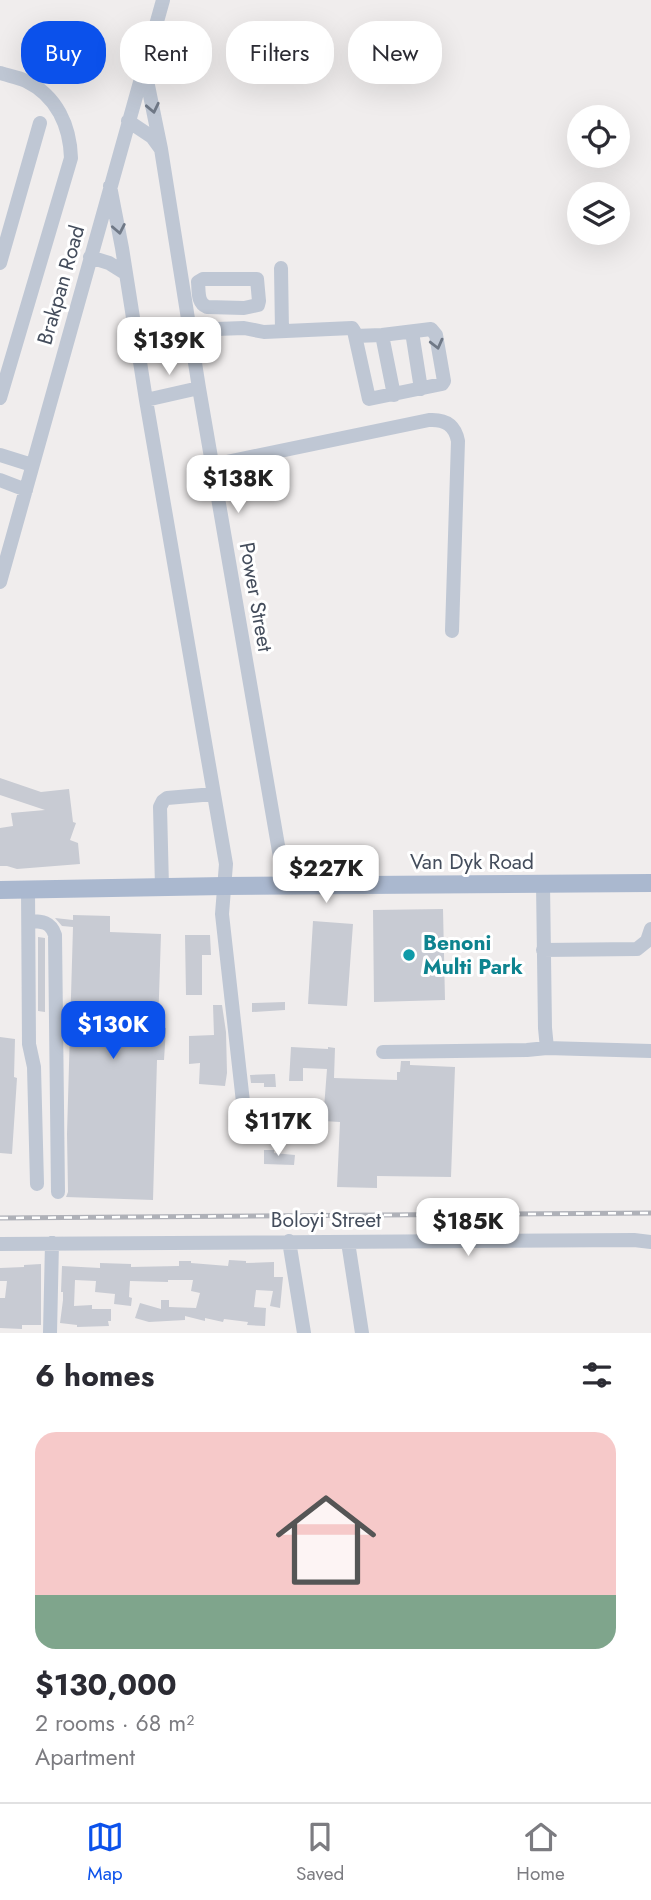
<!DOCTYPE html>
<meta charset="utf-8">
<style>
:root{--surface:#fff;--page:#f2f2f3;--text:#2b2b33;--muted:#7c7c81;--line:#e1e1e2;--accent:#0b51eb}
body{margin:0;font-family:Jost,sans-serif;background:var(--page);color:var(--text);height:100vh;display:flex;flex-direction:column;font-size:26px;white-space:nowrap}
*{box-sizing:border-box;margin:0}
p{font-size:23px;color:var(--muted)}
.icon{flex:none;width:38px;height:38px;fill:none;stroke:currentColor;stroke-width:2;stroke-linecap:round;stroke-linejoin:round}
.map{position:relative;height:1333px;overflow:hidden}
.panel{display:flex;flex-direction:column;background:var(--surface);flex:1}
.panel>*{flex:none}
.banner{position:absolute;left:21px;top:21px;width:609px;height:63px;display:flex;gap:14px}
.tools{position:absolute;left:567px;top:105px;display:grid;gap:14px}
.tools a{display:grid;place-items:center;width:63px;height:63px;border-radius:50%;background:var(--surface);box-shadow:0 7px 28px #0002;font-size:35px}
.price{position:absolute;translate:-50% -60px;padding:0 16px;border-radius:14px;background:#fff;color:#222;font-size:23px;line-height:46px;filter:drop-shadow(0 2px 4px #0008)}
.price::after{content:'';position:absolute;left:50%;top:42px;width:21px;height:16px;margin-left:-10px;background:inherit;clip-path:polygon(0 0,100% 0,50% 100%)}
.price.on{background:var(--accent);color:#fff}
ul{padding:0;list-style:none}
li{display:grid;align-content:center;gap:14px;height:371px;padding:0 35px}
li span{display:grid;place-items:center;height:217px;border-radius:21px;color:#555}
li>.icon{margin-inline-start:auto}
span .icon{width:126px;height:126px;fill:#fffc;stroke-width:1}
li b{font-size:30px}
h2{display:flex;justify-content:space-between;align-items:center;height:84px;padding:0 35px;font-size:30px}
.tag{padding:0 24px;border-radius:28px;background:var(--surface);box-shadow:0 7px 28px #0002;font-size:24px;line-height:63px}
.tag.on{background:var(--accent);color:#fff}
.tab-bar{display:flex;justify-content:space-around;align-items:center;height:98px;border-top:2px solid var(--line);background:var(--surface);font-size:19px;color:var(--muted)}
.tab-bar a{display:grid;justify-items:center;gap:4px}
.tab-bar .on{color:var(--accent)}
.map>svg:first-child{display:block}
.building{fill:#c8cbd3}
.lines{fill:none;stroke-linecap:round;stroke-linejoin:round}
.minor{stroke:#bfc7d4;stroke-width:14}
.major{stroke:#aab8cf;stroke-width:18}
.rail-casing{stroke:#afb1b8;stroke-width:5}
.rail{stroke:#fff;stroke-width:2.5;stroke-dasharray:8;stroke-linecap:butt}
.oneway{stroke:#6f7886}
.culture-dot{fill:#0f9aa8;stroke:#fff;stroke-width:2.5}
.labels{text-anchor:middle;dominant-baseline:central;stroke-width:6;stroke-linejoin:round;paint-order:stroke}
.street-label{font-size:21px;fill:#444d5c;stroke:#fff}
.culture-label{font-size:21px;font-weight:bold;fill:#0d838f;stroke:#fff;text-anchor:start}
</style>
<div class="map">
<svg width="651" height="1333" viewBox="0 0 651 1333">
<rect width="100%" height="100%" fill="#f0eded"/>
<!-- building -->
<path class="building" d="M0 778 41 792 69 789 73 822 76 823 70 840 78 843 80 864 17 869 7 866H0V828L13 826 11 813 45 810 0 795Z
M443 909 445 1000 374 1002 373 910Z
M73 915 110 916V932L161 934 158 1027 166 1028 164 1060H157L153 1200 66 1197 68 1192 67 1134 73 927 62 926 55 918 73 920Z
M313 921 353 924 347 1006 308 1004Z
M185 935H210L211 955H202V995H186Z
M38 937 45 938V1012L38 1011Z
M285 1002V1010L252 1012V1003Z
M213 1005H222L226 1032 227 1073 225 1086 199 1084 200 1063 189 1064V1036L214 1035Z
M0 1037 15 1039 14 1077 17 1078 12 1154 0 1153Z
M291 1047 328 1049V1047L335 1048 334 1078 397 1080V1072H400L401 1061H410V1065L455 1067 451 1177 377 1176V1188L337 1187 340 1122 323 1121 327 1069 303 1068V1081H289Z
M275 1074 276 1087H264V1083H251L250 1075Z
M296 1099V1110H309V1121L287 1122 289 1100Z
M264 1150H274V1153L295 1155 294 1165 264 1164Z
M229 1260 246 1261V1263L274 1262V1277H283L280 1308 270 1306 273 1291 256 1290 254 1307 266 1308 265 1326 247 1325 248 1322 224 1319 223 1322 205 1318V1321L185 1316V1320L149 1322 135 1318 140 1303 161 1309V1300H169V1307L196 1308 200 1293 191 1291 193 1280H168V1282L130 1281 129 1297 132 1298 131 1306 114 1304 115 1294 95 1292 96 1281 75 1280 74 1306 92 1305V1309H111V1321H108L109 1326 77 1327V1325L60 1323 63 1300V1292H61L62 1266 100 1268V1263L131 1264V1267L179 1266V1261H191V1263L228 1266Z
M41 1264V1325H22V1329L0 1328V1298H5L7 1281H0V1268L24 1267V1265Z"/>
<g class="lines">
<!-- minor -->
<path class="minor" d="M144 66 161 149 199 388 285 886
M0 73C9 76 18 77 26 81 57 96 70 126 71 158L0 398
M128 121 152 137 160 148
M110 186 122 248 146 400 226 864 222 914 243 1102
M90 257 109 263 125 273
M0 263 40 123
M281 268 282 331
M203 279H257L259 301 258 305 244 308 207 307C197 303 199 291 198 282Z
M189 330 244 328 264 332 352 328 354 331 369 399 442 384 444 381 436 335 431 329 382 335 355 336
M412 332 421 389
M382 335 394 395
M146 400 199 388
M0 455 32 465
M212 465 429 420C445 419 455 425 458 441L452 631
M0 480 26 490
M0 582 163 0
M162 887 160 807 163 801 167 798 214 794
M28 889 29 1044 34 1067 37 1184
M29 921C42 921 51 922 55 935L58 1192
M543 950 637 949 647 941 651 929
M547 1048 651 1051
M383 1052 527 1050 547 1048 545 1028 543 884
M289 1241 304 1333
M348 1242 362 1333
M0 1244 634 1240 651 1242
M50 1333 52 1243"/>
<!-- major -->
<path class="major" d="M0 890 224 886 651 883"/>
<!-- rail casing -->
<g class="rail-casing">
<path id="rail" d="M0 1218 651 1213"/>
</g>
<!-- rail -->
<use href="#rail" class="rail"/>
</g>
<!-- one-way arrows -->
<defs><path id="oneway-chevron" d="M-2-3.5L2.5 0L-2 3.5" fill="none" stroke-width="1.6" stroke-linecap="round" stroke-linejoin="round" transform="scale(1.75)"/></defs>
<g class="oneway">
<use href="#oneway-chevron" transform="translate(153 108) rotate(78)"/>
<use href="#oneway-chevron" transform="translate(119 229) rotate(79)"/>
<use href="#oneway-chevron" transform="translate(437 344) rotate(76)"/>
</g>
<!-- markers -->
<circle class="culture-dot" cx="409" cy="955" r="7"/>
<g class="labels">
<!-- street labels -->
<g class="street-label">
<text transform="translate(61 285) rotate(-74)">Brakpan Road</text>
<text transform="translate(256 597) rotate(80)">Power Street</text>
<text x="472" y="862">Van Dyk Road</text>
<text x="326" y="1220">Boloyi Street</text>
</g>
<!-- culture labels -->
<g class="culture-label">
<text x="423" y="943">Benoni<tspan x="423" dy="24">Multi Park</tspan></text>
</g>
</g>
</svg>
<div class="tools">
<a><svg class="icon" aria-label="locate" viewBox="0 0 24 24"><circle cx="12" cy="12" r="6"/><path d="M12 2v4M12 18v4M2 12h4M18 12h4"/></svg></a>
<a><svg class="icon" aria-label="layers" viewBox="0 0 24 24"><path d="M12 4l9 5-9 5-9-5zM3 14l9 5 9-5"/></svg></a>
</div>
<b class="price" style="left:169px;top:377px">$139K</b>
<b class="price" style="left:238px;top:515px">$138K</b>
<b class="price" style="left:326px;top:905px">$227K</b>
<b class="price on" style="left:113px;top:1061px">$130K</b>
<b class="price" style="left:278px;top:1158px">$117K</b>
<b class="price" style="left:468px;top:1258px">$185K</b>
<div class="banner">
<a class="tag on">Buy</a>
<a class="tag">Rent</a>
<a class="tag">Filters</a>
<a class="tag">New</a>
</div>
</div>
<section class="panel">
<h2>6 homes<svg class="icon" aria-label="filters" viewBox="0 0 24 24"><path d="M4 7h16M4 17h16"/><circle cx="9" cy="7" r="2"/><circle cx="15" cy="17" r="2"/></svg></h2>
<ul>
<li><span style="background:linear-gradient(#f6c9c9 75%,#7fa58c 0)"><svg class="icon" aria-label="home" viewBox="0 0 24 24"><path d="M3 11l9-7 9 7M6 9v11h12V9"/></svg></span><div><b>$130,000</b><p>2 rooms · 68 m²</p><p>Apartment</p></div></li>
</ul>
</section>
<nav class="tab-bar">
<a class="on"><svg class="icon" aria-label="map" viewBox="0 0 24 24"><path d="M3 6l6-2 6 2 6-2v14l-6 2-6-2-6 2zM9 4v14M15 6v14"/></svg>Map</a>
<a><svg class="icon" aria-label="saved" viewBox="0 0 24 24"><path d="M7 4h10v16l-5-4-5 4z"/></svg>Saved</a>
<a><svg class="icon" aria-label="home" viewBox="0 0 24 24"><path d="M3 11l9-7 9 7M6 9v11h12V9"/></svg>Home</a>
</nav>
